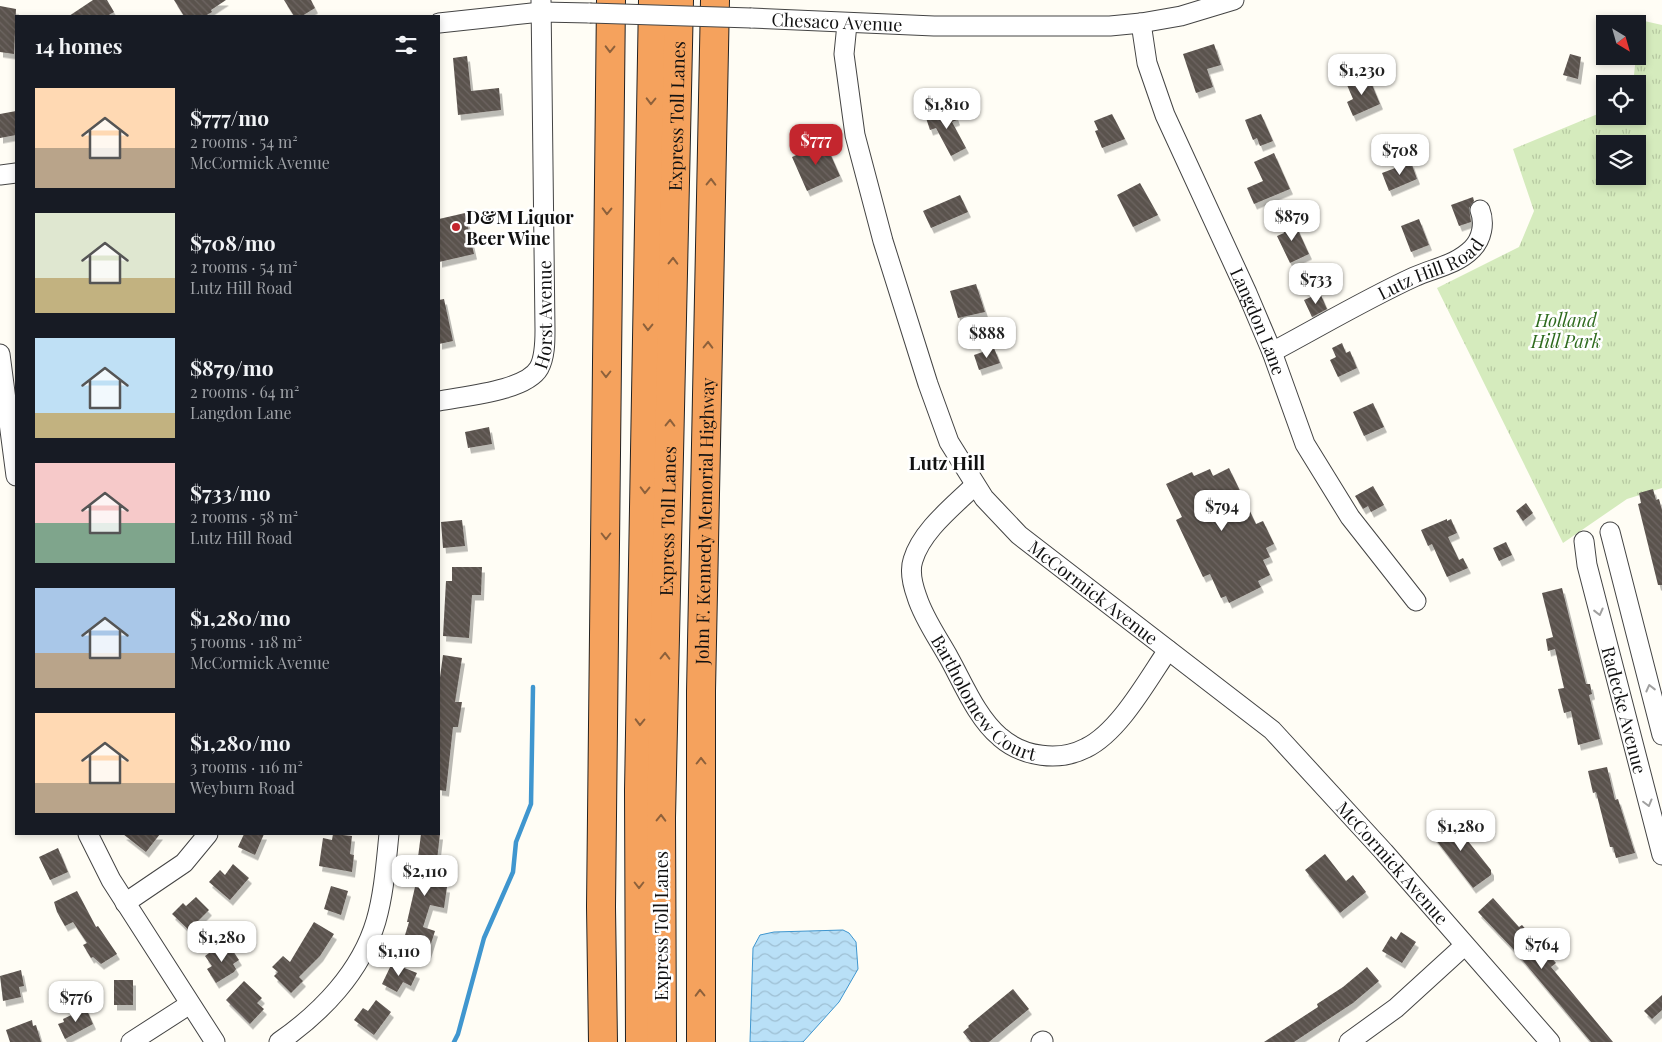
<!DOCTYPE html>
<meta charset="utf-8">
<style>
:root{--surface:#171b24;--page:#20242c;--text:#f1f3f6;--muted:#9ea1a6;--accent:#c4262e}
body{margin:0;font-family:"Playfair Display",serif;background:var(--page);color:var(--text);height:100vh;display:flex;flex-direction:column;font-size:19px;white-space:nowrap}
*{box-sizing:border-box;margin:0}
p{font-size:16px;color:var(--muted)}
.icon{flex:none;width:28px;height:28px;fill:none;stroke:currentColor;stroke-width:2;stroke-linecap:round;stroke-linejoin:round}
.map{position:relative;flex:1;overflow:hidden}
.drawer{position:absolute;left:15px;top:15px;width:425px;height:820px;display:flex;flex-direction:column;background:var(--surface);border-radius:0px;box-shadow:0 2px 8px #0003}
.drawer>*{flex:none}
.needle{width:32px;rotate:143deg}
.fabs{position:absolute;left:1596px;top:15px;display:grid;gap:10px}
.fabs a{display:grid;place-items:center;width:50px;height:50px;border-radius:0px;background:var(--surface);box-shadow:0 2px 8px #0003;font-size:25px}
.price{position:absolute;translate:-50% -42px;padding:0 11px;border-radius:10px;background:#fff;color:#222;font-size:16px;line-height:32px;filter:drop-shadow(0 1px 2px #0008)}
.price::after{content:'';position:absolute;left:50%;top:30px;width:15px;height:11px;margin-left:-8px;background:inherit;clip-path:polygon(0 0,100% 0,50% 100%)}
.price.current{background:var(--accent);color:#fff}
ul{padding:0;list-style:none}
li{display:flex;align-items:center;gap:15px;height:125px;padding:0 20px}
li span{display:grid;place-items:center;flex:none;width:140px;height:100px;border-radius:0px;color:#555}
li>.icon{margin-inline-start:auto}
span .icon{width:60px;height:60px;fill:#fffc;stroke-width:1}
li b{font-size:21px}
h2{display:flex;justify-content:space-between;align-items:center;height:60px;padding:0 20px;font-size:21px}
.map>svg:first-child{display:block}
.park{fill:url(#park-tufts);fill-rule:evenodd}
.water{fill:url(#water-waves);stroke:#3f96cf}
.lines{fill:none;stroke-linecap:round;stroke-linejoin:round}
.stream{stroke:#3f96cf;stroke-width:4.5}
.building{fill:url(#building-back-hatch);filter:url(#shadow)}
.minor-casing{stroke:#444;stroke-width:21}
.highway-casing{stroke:#222;stroke-width:30}
.minor{stroke:#fff;stroke-width:19}
.highway{stroke:#f5a25d;stroke-width:28}
.minor-bridge-casing{stroke:#444;stroke-width:21;stroke-linecap:butt}
.minor-bridge{stroke:#fff;stroke-width:19}
.oneway{stroke:#8e613b}
.oneway2{stroke:#a0a0a0}
.poi-dot{fill:#c4262e;stroke:#fff;stroke-width:2}
.labels{text-anchor:middle;dominant-baseline:central;stroke-width:5;stroke-linejoin:round;paint-order:stroke}
.street-label{font-size:18px;fill:#111;stroke:#fff}
.poi-label{font-size:18px;font-weight:bold;fill:#111;stroke:#fff;text-anchor:start}
.park-label{font-size:18px;font-style:italic;fill:#2f6b1f;stroke:#fff}
.neighbourhood-label{font-size:19px;font-weight:bold;fill:#111;stroke:#fff}
</style>
<div class="map">
<svg width="1662" height="1042" viewBox="0 0 1662 1042">
<defs>
<pattern id="park-tufts" width="24" height="20" patternUnits="userSpaceOnUse" patternTransform="scale(1.25)"><rect width="24" height="20" fill="#d5ebbd"/><path d="M3 7l-1-3M5 7V3M7 7l1-3M15 17l-1-3M17 17v-4M19 17l1-3" fill="none" stroke="#b6c8a1"/></pattern>
<pattern id="water-waves" width="16" height="10" patternUnits="userSpaceOnUse" patternTransform="scale(1.25)"><rect width="16" height="10" fill="#b9e0f7"/><path d="M0 5q4-4 8 0t8 0" fill="none" stroke="#9ebfd3"/></pattern>
<pattern id="building-back-hatch" width="6" height="6" patternUnits="userSpaceOnUse" patternTransform="scale(1.25)"><rect width="6" height="6" fill="#5a524d"/><path d="M-1 5l2 2M0 0l6 6M5-1l2 2" fill="none" stroke="#6d6662"/></pattern>
<filter id="shadow"><feDropShadow dx="3" dy="5.5" stdDeviation="0" flood-color="#0004"/></filter>
</defs>
<rect width="100%" height="100%" fill="#fffdf5"/>
<!-- park -->
<path class="park" d="M1640 20 1662 25V488L1627 499 1563 543 1437 288 1519 247 1534 211 1513 149 1605 111V116H1638V84H1633ZM1605 144H1638V176H1605Z"/>
<!-- water -->
<path class="water" d="M843 930 849 933 856 942 858 969 839 1002 803 1042H750L753 948 760 935 774 932Z"/>
<g class="lines">
<!-- stream -->
<path class="stream" d="M454 1042 458 1034 484 938 513 872 516 842 531 804 533 687"/>
</g>
<!-- building -->
<path class="building" d="M93 0H107L114 12 107 16H69Z
M174 0H226L211 10 212 12 205 16H184Z
M284 0H311L315 8 302 16H294Z
M0 6 16 9 14 54 0 52Z
M1214 44 1221 65 1207 69 1213 87 1196 93 1183 54Z
M1570 54 1581 57 1578 79 1563 75Z
M467 56 471 91 499 88 501 110 458 115 453 58Z
M1368 75 1380 104 1353 116 1347 102 1353 99 1347 85Z
M953 108 957 120 952 122 966 148 951 156 936 128 930 130 926 118 931 116 930 115Z
M16 111V135L0 138V114Z
M1112 114 1125 139 1102 148 1095 131 1098 130 1094 121Z
M1261 114 1273 141 1260 146 1257 138 1253 140 1245 120Z
M825 142 840 176 807 191 792 157Z
M1274 153 1290 189 1254 204 1247 188 1263 181 1254 162Z
M1411 162 1417 179 1389 191 1382 173Z
M1140 183 1158 215 1133 227 1117 195Z
M960 195 968 212 931 228 923 211Z
M1473 197 1474 201 1469 208 1471 222 1459 226 1451 205Z
M465 213 474 254 439 262V219Z
M1293 219 1309 254 1290 263 1277 236 1284 233 1280 224Z
M1419 219 1429 245 1411 252 1401 226Z
M976 284 985 312 958 318 950 291Z
M1320 293 1327 309 1312 317 1304 300Z
M444 299 453 341 439 344V300Z
M1342 343 1346 353 1350 351 1357 368 1338 377 1330 360 1336 357 1332 348Z
M994 348 1000 363 979 370 974 355Z
M1373 403 1384 427 1364 436 1353 412Z
M489 427 492 444 468 448 465 432Z
M1229 468 1256 524 1263 521 1274 544 1266 548 1270 557 1263 560 1270 575 1258 581 1261 587 1229 603 1226 596 1221 598 1210 574 1203 577 1176 520 1182 517 1166 484 1192 472 1194 476 1210 469 1213 476Z
M1373 486 1384 505 1371 512 1368 506 1363 509 1355 496Z
M1653 489 1656 500 1659 499 1662 510V585H1658L1638 504 1641 503 1639 493Z
M1526 503 1533 513 1523 521 1516 511Z
M1447 519V521L1451 519 1457 533 1448 537 1459 560 1463 558 1468 568 1447 577 1432 544 1428 546 1421 530Z
M462 520 465 546 443 548 441 522Z
M1506 542 1512 555 1499 561 1493 548Z
M452 567H482L481 595H472L469 638 443 636 446 581H452Z
M1562 588 1586 684H1590L1592 694 1589 695 1600 739 1578 745 1571 711 1564 713 1558 689 1564 688 1555 649 1548 651 1546 639 1553 637 1542 593Z
M443 655 462 658 455 702H462L458 727H453L446 791 439 790V685Z
M1607 767 1615 800 1618 799 1635 853 1616 858 1613 847H1610L1596 792 1593 793 1588 771Z
M1448 816 1491 870V875L1473 888 1429 831Z
M123 834H160L146 852Z
M244 834H264L255 855 238 847Z
M333 834 352 836 350 854 354 855 352 872 319 866 323 838 332 840Z
M421 834H440L435 877 442 878 440 886 447 887 444 908 430 905 423 927 435 931 428 953 402 945 409 922H407L415 887 421 888 425 858 418 857Z
M58 848 68 872 50 880 39 857Z
M1325 854 1346 881 1353 875 1366 892 1340 913 1305 870Z
M233 864 249 878 230 900 209 882 220 870 225 875Z
M331 886 348 891 341 915 324 909Z
M77 891 96 927 98 926 117 954 101 964 93 957 91 958 83 945 87 943 73 922 65 926 57 912 54 902Z
M196 897 209 910 197 922 204 929 196 937 172 914 183 903 186 906Z
M1493 898 1519 927 1522 925 1530 934 1526 938 1543 958 1548 954 1556 963 1551 967 1613 1042H1591L1513 949 1478 912Z
M314 922 334 934 320 956 299 977 303 981 291 993 274 976 278 972 272 967 283 956 290 962Z
M1401 932 1416 942 1402 963 1382 951 1391 936 1396 940Z
M220 945 225 952 231 948 239 960 233 964 236 969 234 972 216 983 207 969 212 966 205 956Z
M392 963 417 973 411 986 403 982 397 992 382 984Z
M1367 967 1379 981 1353 1003 1294 1042H1264L1318 1007 1317 1004 1343 987Z
M21 970 24 986 19 987 21 997 3 1001 0 976Z
M114 980H133V1005H114Z
M244 981 262 998 257 1003 264 1009 250 1024 226 1000Z
M1013 989 1029 1009 989 1042H971L963 1032 969 1027 968 1026Z
M1662 995V1010L1652 1019 1644 1011Z
M376 1000 391 1012 374 1035 354 1020 363 1008 368 1011Z
M86 1008 93 1024 65 1039 58 1024 64 1022 63 1019Z
M32 1020 33 1026 36 1025 41 1042H10L6 1030Z"/>
<g class="lines">
<!-- minor casing -->
<g class="minor-casing">
<g id="minor">
<path id="s1" d="M751 18 934 26H1110L1141 23 1181 16 1234 0"/>
<path d="M439 23 541 12 590 13"/>
<path id="s2" d="M1141 23 1147 63 1165 115 1247 293 1272 352 1305 444 1350 517 1416 601"/>
<path id="s3" d="M847 24 844 54 855 135 883 241 928 384 949 442 984 498 1019 535 1272 730 1384 852 1550 1042"/>
<path d="M0 175 16 173"/>
<path id="s4" d="M1272 352C1319 327 1366 299 1414 277 1434 268 1456 265 1472 249 1482 239 1485 223 1480 210"/>
<path d="M0 354 16 476"/>
<path id="s5" d="M439 401C464 396 526 391 539 368 545 357 545 342 545 330L541 0"/>
<path id="s6" d="M975 485C954 506 922 530 913 560 909 572 913 586 917 597 924 619 938 638 949 658 963 683 977 718 1000 737 1023 757 1059 762 1086 748 1119 732 1147 681 1168 650"/>
<path d="M1610 532 1662 735"/>
<path id="s7" d="M1584 541 1587 565 1662 855"/>
<path d="M88 834 111 880 215 1042"/>
<path d="M125 903 184 863 208 834"/>
<path d="M131 1042 190 1004"/>
<path d="M279 1042C321 1013 361 972 376 921 384 893 386 863 389 834"/>
<path d="M1041 1042 1043 1041"/>
<path d="M1349 1042 1396 1008 1464 946"/>
</g>
</g>
<!-- highway casing -->
<g class="highway-casing">
<g id="highway">
<path d="M603 1042 601 907 611 0"/>
<path d="M640 1042 639 790 653 0"/>
<path id="s8" d="M662 1042 661 818 679 0"/>
<path id="s9" d="M701 1042V691L715 0"/>
</g>
</g>
<!-- minor -->
<use href="#minor" class="minor"/>
<!-- highway -->
<use href="#highway" class="highway"/>
<!-- minor-bridge casing -->
<g class="minor-bridge-casing">
<path id="minor-bridge" d="M590 13 751 18"/>
</g>
<!-- minor-bridge -->
<use href="#minor-bridge" class="minor-bridge"/>
</g>
<!-- one-way arrows -->
<defs><path id="oneway-chevron" d="M-2-3.5L2.5 0L-2 3.5" fill="none" stroke-width="1.6" stroke-linecap="round" stroke-linejoin="round" transform="scale(1.25)"/></defs>
<g class="oneway">
<use href="#oneway-chevron" transform="translate(610 49) rotate(91)"/>
<use href="#oneway-chevron" transform="translate(651 101) rotate(91)"/>
<use href="#oneway-chevron" transform="translate(711 182) rotate(-89)"/>
<use href="#oneway-chevron" transform="translate(607 211) rotate(91)"/>
<use href="#oneway-chevron" transform="translate(673 261) rotate(-89)"/>
<use href="#oneway-chevron" transform="translate(648 327) rotate(91)"/>
<use href="#oneway-chevron" transform="translate(708 345) rotate(-89)"/>
<use href="#oneway-chevron" transform="translate(606 374) rotate(90)"/>
<use href="#oneway-chevron" transform="translate(670 423) rotate(-89)"/>
<use href="#oneway-chevron" transform="translate(645 490) rotate(91)"/>
<use href="#oneway-chevron" transform="translate(606 536) rotate(90)"/>
<use href="#oneway-chevron" transform="translate(665 656) rotate(-89)"/>
<use href="#oneway-chevron" transform="translate(640 722) rotate(91)"/>
<use href="#oneway-chevron" transform="translate(701 761) rotate(-90)"/>
<use href="#oneway-chevron" transform="translate(661 818) rotate(-89)"/>
<use href="#oneway-chevron" transform="translate(639 885) rotate(90)"/>
<use href="#oneway-chevron" transform="translate(700 993) rotate(-91)"/>
</g>
<g class="oneway2">
<use href="#oneway-chevron" transform="translate(1599 612) rotate(76)"/>
<use href="#oneway-chevron" transform="translate(1650 688) rotate(-104)"/>
<use href="#oneway-chevron" transform="translate(1648 803) rotate(75)"/>
</g>
<!-- markers -->
<circle class="poi-dot" cx="456" cy="227" r="5"/>
<g class="labels">
<!-- street labels -->
<g class="street-label">
<text stroke="none"><textPath href="#s1" startOffset="86">Chesaco Avenue</textPath></text>
<text stroke="none"><textPath href="#s8" startOffset="926">Express Toll Lanes</textPath></text>
<text stroke="none"><textPath href="#s4" startOffset="179">Lutz Hill Road</textPath></text>
<text stroke="none"><textPath href="#s5" startOffset="162">Horst Avenue</textPath></text>
<text stroke="none"><textPath href="#s2" startOffset="322">Langdon Lane</textPath></text>
<text stroke="none"><textPath href="#s8" startOffset="521">Express Toll Lanes</textPath></text>
<text stroke="none"><textPath href="#s9" startOffset="521">John F. Kennedy Memorial Highway</textPath></text>
<text stroke="none"><textPath href="#s3" startOffset="644">McCormick Avenue</textPath></text>
<text stroke="none"><textPath href="#s6" startOffset="260">Bartholomew Court</textPath></text>
<text stroke="none"><textPath href="#s7" startOffset="174">Radecke Avenue</textPath></text>
<text stroke="none"><textPath href="#s3" startOffset="1049">McCormick Avenue</textPath></text>
<text transform="translate(661 926) rotate(-90)">Express Toll Lanes</text>
</g>
<!-- poi labels -->
<g class="poi-label">
<text x="466" y="217">D&amp;M Liquor<tspan x="466" dy="21">Beer Wine</tspan></text>
</g>
<!-- park labels -->
<g class="park-label">
<text x="1566" y="320">Holland<tspan x="1566" dy="21">Hill Park</tspan></text>
</g>
<!-- neighbourhood labels -->
<g class="neighbourhood-label">
<text x="947" y="462">Lutz Hill</text>
</g>
</g>
</svg>
<div class="fabs">
<a><svg class="needle" viewBox="-14 -14 28 28"><path d="M0-13l5 13h-10z" fill="#e53935"/><path d="M0 13l5-13h-10z" fill="#9ea1a6"/></svg></a>
<a><svg class="icon" aria-label="locate" viewBox="0 0 24 24"><circle cx="12" cy="12" r="6"/><path d="M12 2v4M12 18v4M2 12h4M18 12h4"/></svg></a>
<a><svg class="icon" aria-label="layers" viewBox="0 0 24 24"><path d="M12 4l9 5-9 5-9-5zM3 14l9 5 9-5"/></svg></a>
</div>
<b class="price" style="left:1362px;top:96px">$1,230</b>
<b class="price" style="left:947px;top:130px">$1,810</b>
<b class="price current" style="left:816px;top:166px">$777</b>
<b class="price" style="left:1400px;top:176px">$708</b>
<b class="price" style="left:1292px;top:242px">$879</b>
<b class="price" style="left:1316px;top:305px">$733</b>
<b class="price" style="left:987px;top:359px">$888</b>
<b class="price" style="left:1222px;top:532px">$794</b>
<b class="price" style="left:1461px;top:852px">$1,280</b>
<b class="price" style="left:425px;top:897px">$2,110</b>
<b class="price" style="left:222px;top:963px">$1,280</b>
<b class="price" style="left:1542px;top:970px">$764</b>
<b class="price" style="left:399px;top:977px">$1,110</b>
<b class="price" style="left:76px;top:1023px">$776</b>
<section class="drawer">
<h2>14 homes<svg class="icon" aria-label="filters" viewBox="0 0 24 24"><path d="M4 7h16M4 17h16"/><circle cx="9" cy="7" r="2"/><circle cx="15" cy="17" r="2"/></svg></h2>
<ul>
<li><span style="background:linear-gradient(#ffd9b3 60%,#b9a48a 0)"><svg class="icon" aria-label="home" viewBox="0 0 24 24"><path d="M3 11l9-7 9 7M6 9v11h12V9"/></svg></span><div><b>$777/mo</b><p>2 rooms · 54 m²</p><p>McCormick Avenue</p></div></li>
<li><span style="background:linear-gradient(#dfe7d0 65%,#c2b280 0)"><svg class="icon" aria-label="home" viewBox="0 0 24 24"><path d="M3 11l9-7 9 7M6 9v11h12V9"/></svg></span><div><b>$708/mo</b><p>2 rooms · 54 m²</p><p>Lutz Hill Road</p></div></li>
<li><span style="background:linear-gradient(#bfe0f5 75%,#c2b280 0)"><svg class="icon" aria-label="home" viewBox="0 0 24 24"><path d="M3 11l9-7 9 7M6 9v11h12V9"/></svg></span><div><b>$879/mo</b><p>2 rooms · 64 m²</p><p>Langdon Lane</p></div></li>
<li><span style="background:linear-gradient(#f6c9c9 60%,#7fa58c 0)"><svg class="icon" aria-label="home" viewBox="0 0 24 24"><path d="M3 11l9-7 9 7M6 9v11h12V9"/></svg></span><div><b>$733/mo</b><p>2 rooms · 58 m²</p><p>Lutz Hill Road</p></div></li>
<li><span style="background:linear-gradient(#a9c7e8 65%,#b9a48a 0)"><svg class="icon" aria-label="home" viewBox="0 0 24 24"><path d="M3 11l9-7 9 7M6 9v11h12V9"/></svg></span><div><b>$1,280/mo</b><p>5 rooms · 118 m²</p><p>McCormick Avenue</p></div></li>
<li><span style="background:linear-gradient(#ffd9b3 70%,#b9a48a 0)"><svg class="icon" aria-label="home" viewBox="0 0 24 24"><path d="M3 11l9-7 9 7M6 9v11h12V9"/></svg></span><div><b>$1,280/mo</b><p>3 rooms · 116 m²</p><p>Weyburn Road</p></div></li>
</ul>
</section>
</div>
